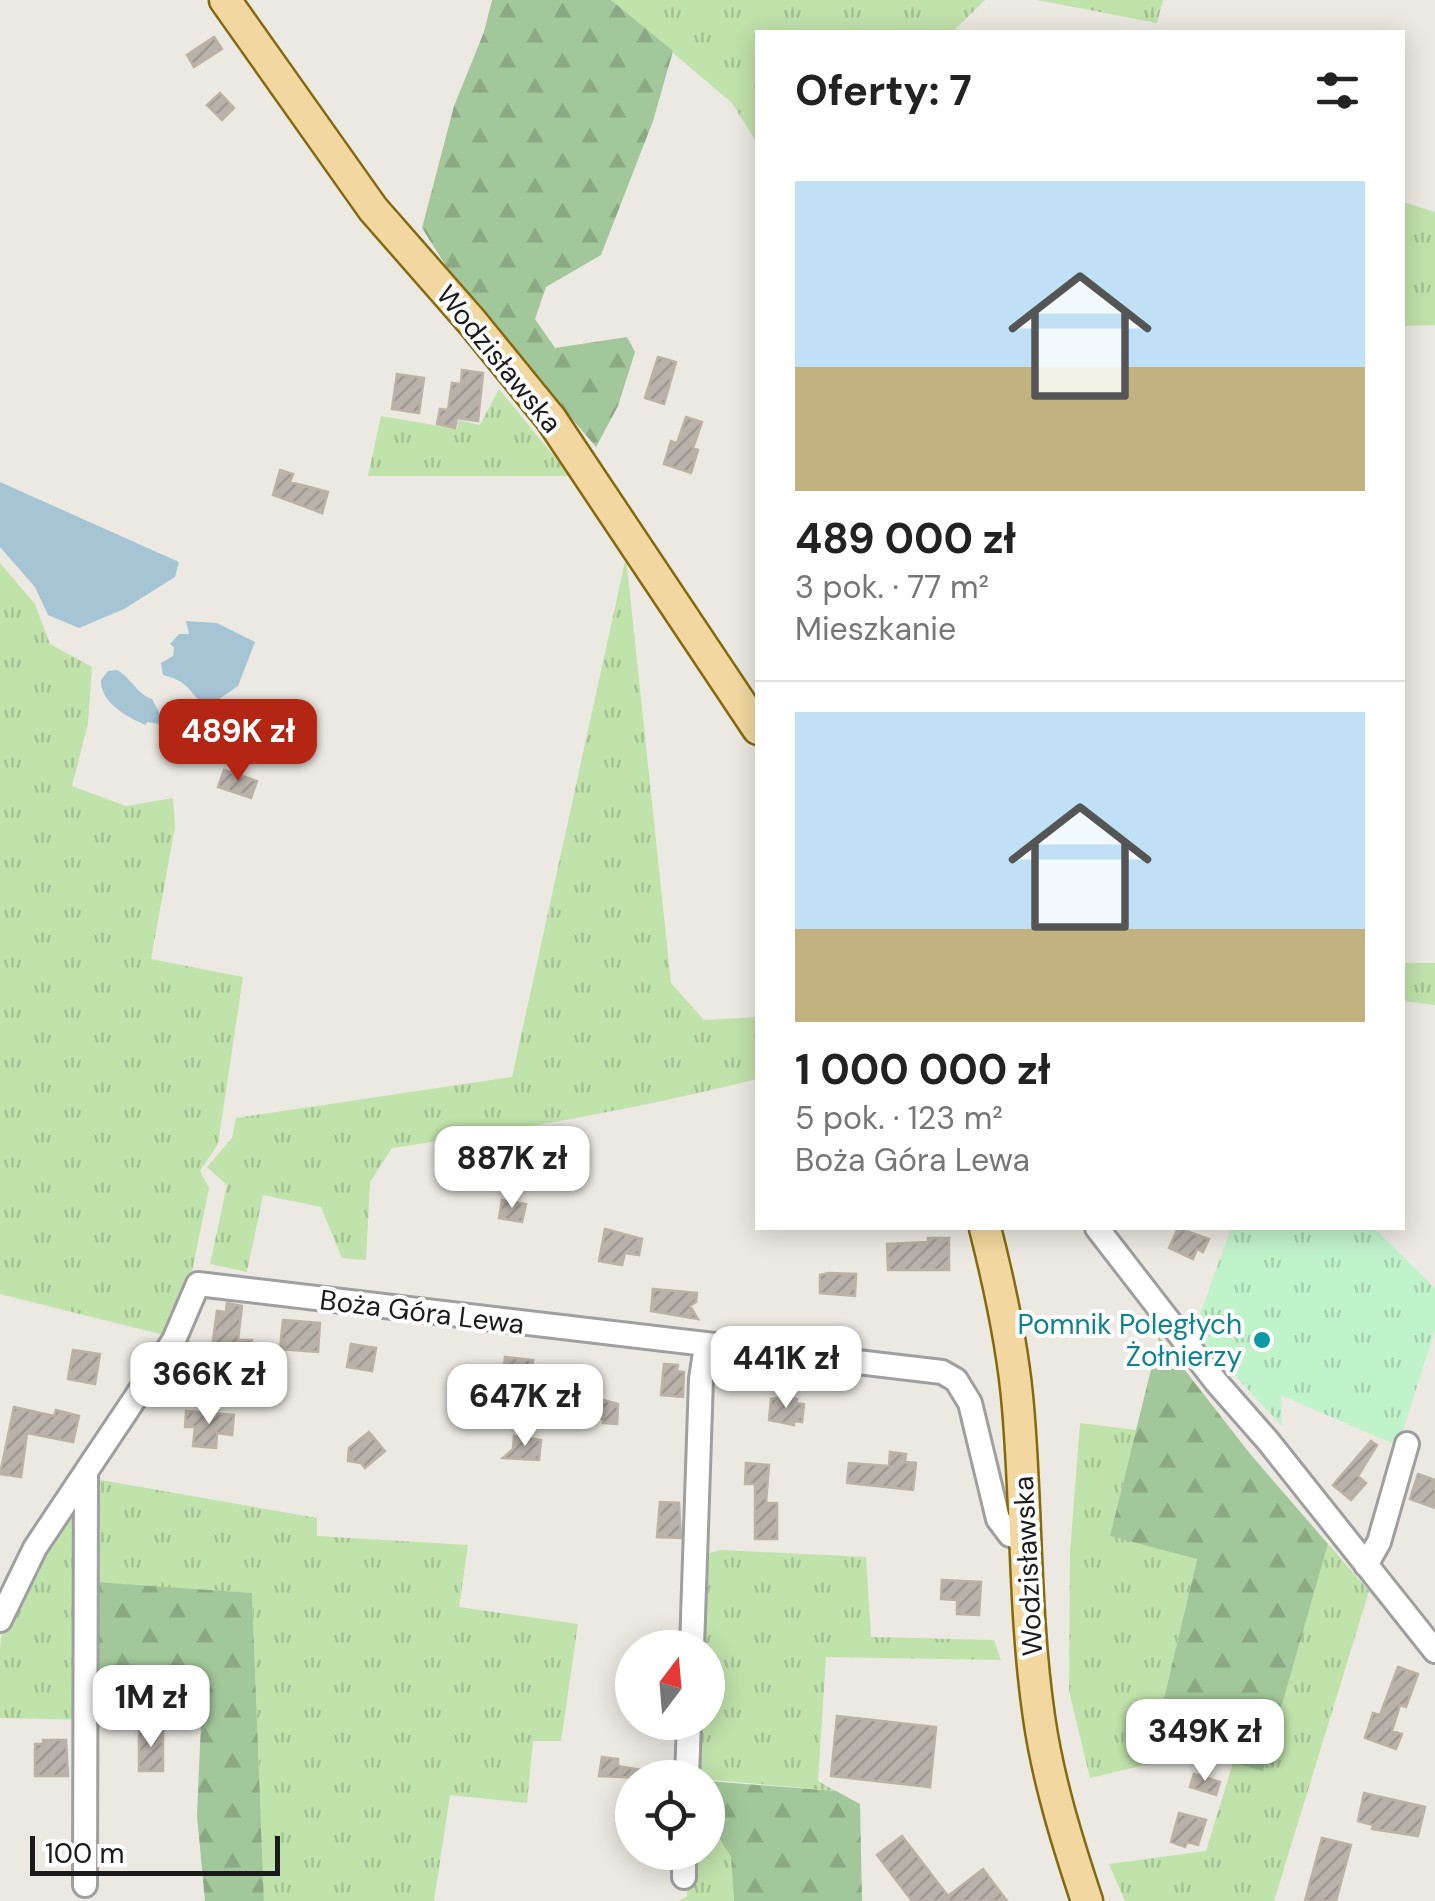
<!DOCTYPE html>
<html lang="pl">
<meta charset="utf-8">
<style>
:root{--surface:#fff;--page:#f6f6f6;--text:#222;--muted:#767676;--line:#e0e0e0;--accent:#b22613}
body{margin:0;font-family:"DM Sans",sans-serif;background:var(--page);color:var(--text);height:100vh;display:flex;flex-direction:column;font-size:38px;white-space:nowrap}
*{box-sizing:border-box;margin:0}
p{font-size:32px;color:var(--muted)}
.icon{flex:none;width:55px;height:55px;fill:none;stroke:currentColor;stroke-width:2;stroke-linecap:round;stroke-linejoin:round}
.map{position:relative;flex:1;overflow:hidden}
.panel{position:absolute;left:755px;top:30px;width:650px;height:1200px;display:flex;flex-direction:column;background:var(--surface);border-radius:0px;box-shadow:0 5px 25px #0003}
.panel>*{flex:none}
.needle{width:65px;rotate:16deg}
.controls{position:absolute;left:615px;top:1630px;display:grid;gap:20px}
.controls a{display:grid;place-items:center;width:110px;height:110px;border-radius:50%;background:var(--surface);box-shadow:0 5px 25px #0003;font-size:50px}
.scale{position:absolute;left:30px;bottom:25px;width:250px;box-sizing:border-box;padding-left:10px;border:5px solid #1b1b1b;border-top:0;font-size:28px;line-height:35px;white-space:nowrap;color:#1b1b1b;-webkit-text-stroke:8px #fff;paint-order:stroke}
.price{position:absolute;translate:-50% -85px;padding:0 22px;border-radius:20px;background:#fff;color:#222;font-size:32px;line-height:65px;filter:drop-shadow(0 2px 5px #0008)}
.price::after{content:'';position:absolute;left:50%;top:60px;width:30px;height:22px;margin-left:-15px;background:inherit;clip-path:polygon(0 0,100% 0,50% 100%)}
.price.current{background:var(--accent);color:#fff}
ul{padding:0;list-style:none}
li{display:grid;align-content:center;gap:20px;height:530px;padding:0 40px}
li+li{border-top:2px solid var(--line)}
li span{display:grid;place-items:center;height:310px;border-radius:0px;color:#555}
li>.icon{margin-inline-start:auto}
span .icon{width:180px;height:180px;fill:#fffc;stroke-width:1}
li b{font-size:42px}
h2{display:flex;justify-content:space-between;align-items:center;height:120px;padding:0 40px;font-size:42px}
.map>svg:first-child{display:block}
.grass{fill:url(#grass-tufts)}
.forest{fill:url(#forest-firs)}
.park{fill:url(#park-tufts)}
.water{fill:#a5c5d5}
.building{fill:url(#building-hatch);stroke:#bbb2a5;stroke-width:2.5}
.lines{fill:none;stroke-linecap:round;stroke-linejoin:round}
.minor-casing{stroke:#9f9f9f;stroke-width:28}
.major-casing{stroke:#846a0e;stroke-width:35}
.minor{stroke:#fff;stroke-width:22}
.major{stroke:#f2d8a0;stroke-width:30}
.culture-dot{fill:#0f9aa8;stroke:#fff;stroke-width:4}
.labels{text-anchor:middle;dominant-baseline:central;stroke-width:8;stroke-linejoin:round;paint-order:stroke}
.street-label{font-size:28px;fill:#1b1b1b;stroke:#fff}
.culture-label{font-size:28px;fill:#0d838f;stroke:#fff;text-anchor:end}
</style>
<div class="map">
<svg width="1435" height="1901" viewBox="0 0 1435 1901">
<defs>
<pattern id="grass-tufts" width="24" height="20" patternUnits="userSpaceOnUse" patternTransform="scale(2.5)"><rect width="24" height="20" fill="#c0e2ab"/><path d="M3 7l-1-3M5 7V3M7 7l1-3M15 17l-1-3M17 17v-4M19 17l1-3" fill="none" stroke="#a4c193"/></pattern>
<pattern id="forest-firs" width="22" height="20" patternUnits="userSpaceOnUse" patternTransform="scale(2.5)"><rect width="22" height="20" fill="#a2c79a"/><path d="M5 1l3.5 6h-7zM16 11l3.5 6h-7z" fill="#8baa84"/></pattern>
<pattern id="park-tufts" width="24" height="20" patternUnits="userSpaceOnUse" patternTransform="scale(2.5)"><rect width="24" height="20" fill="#c1f3cb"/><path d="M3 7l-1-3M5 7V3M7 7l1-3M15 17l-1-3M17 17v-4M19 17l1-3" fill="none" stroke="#a5d0ae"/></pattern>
<pattern id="building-hatch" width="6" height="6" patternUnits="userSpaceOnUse" patternTransform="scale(2.5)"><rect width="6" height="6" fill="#b8b2ab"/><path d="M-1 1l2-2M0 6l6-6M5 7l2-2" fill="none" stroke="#9e9893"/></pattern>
</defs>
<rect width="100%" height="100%" fill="#ebe9e1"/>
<!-- grass -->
<path class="grass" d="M611 0H985L952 32H758L757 143 732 103Z
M1037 0H1163L1157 23Z
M1403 202 1435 212V325L1403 326Z
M499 389 570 476H368L381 416 457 429 459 420 480 425Z
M626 557 671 983 704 1020 757 1017V1079C637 1109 515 1130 392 1148L370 1182 366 1260 342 1258 321 1207 263 1195 247 1272 210 1264 227 1185 207 1167 232 1138 236 1118 512 1077Z
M0 563 35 604 50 644 92 667 88 723 72 786 126 806 173 798 175 827 151 959 243 977 218 1144 200 1171 209 1188 187 1296 168 1336 0 1294Z
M1403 963H1435V1005L1403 1001Z
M1080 1423 1136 1430 1110 1536 1197 1558 1154 1740 1200 1752 1090 1778 1069 1691 1070 1553Z
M95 1479 317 1518V1536L468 1545 459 1607 578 1624 561 1741H533L527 1803 450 1795 434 1901H264L252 1593 96 1583 95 1720 0 1718C0 1695 0 1671 0 1648 6 1582 57 1530 95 1479Z
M1328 1544 1369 1591 1274 1901H1125L1109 1864 1206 1851 1233 1763 1263 1770Z
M721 1550 866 1557 871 1637 994 1640 1001 1660 826 1657 818 1781 836 1791 693 1778 696 1723 708 1722V1648L701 1647 706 1554Z
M708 1821 731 1857 734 1901H679L687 1896 689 1853 708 1852Z"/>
<!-- forest -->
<path class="forest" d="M492 0H611L673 51 653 121 601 255 546 287 535 319 555 348 627 337 635 352 618 406 596 447 460 288 422 228 454 106 484 32Z
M1159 1337 1251 1455 1328 1544 1263 1771 1154 1740 1197 1559 1110 1536Z
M95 1582 252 1593 264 1901H205L197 1816 201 1722 95 1720Z
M708 1781 836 1791 860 1804 862 1901H734L731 1857 708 1821Z"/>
<!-- park -->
<path class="park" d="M1231 1228H1374L1435 1288V1330L1398 1446 1281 1395 1282 1426 1194 1331Z"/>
<!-- water -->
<path class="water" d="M0 482 179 562 175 577 124 609 79 628 48 615 35 587 0 547Z
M186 621 217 623 255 642 238 686 209 706C187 696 195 683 163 675L161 663 173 656 174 647 170 644 179 634H189Z
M117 670C131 678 138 695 152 699L166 725 147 722 146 725C127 717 100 702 101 680L108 671Z"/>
<!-- building -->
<path class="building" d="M214 37 222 49 194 67 187 55Z
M220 93 234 108 222 120 207 105Z
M658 357 676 362 664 404 645 398Z
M462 370 483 373 478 421 457 418 455 428 437 424 440 409 448 410 452 383 461 384Z
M397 374 424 378 419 413 392 409Z
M686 417 702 422 693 448 698 450 691 473 664 464 671 441 677 443Z
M280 470 293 474 290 482 328 492 322 513 273 495Z
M258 729 281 738 274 754 252 745Z
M224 770 257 781 251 798 218 787Z
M502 1200 526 1204 522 1222 499 1218Z
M1178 1228 1209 1239 1203 1252 1197 1249 1193 1259 1169 1248Z
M605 1229 642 1239 639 1255 625 1253 622 1265 599 1261Z
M928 1238H949V1270H888L887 1244 928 1242Z
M829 1273 856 1274 855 1296 820 1293V1275Z
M653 1289 697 1293 696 1302 690 1306 698 1319 651 1311Z
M227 1303 242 1306 238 1340H252L246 1384 224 1382 223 1388 199 1386 202 1362 210 1363 217 1311 226 1312Z
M283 1320 320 1323 318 1352 280 1349Z
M351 1344 376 1348 372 1371 347 1367Z
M73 1350 100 1354 95 1384 68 1379Z
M505 1357 533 1360 531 1380 503 1376Z
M664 1364 678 1365 677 1371 684 1372 683 1397 661 1395Z
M592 1397 618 1404 617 1424 603 1423V1419L590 1417Z
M781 1397 797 1399 796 1403 804 1404 802 1422 794 1421V1425L769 1420 771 1399Z
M14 1407 54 1416 56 1410 79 1416 73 1442 27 1433 21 1477 0 1474Z
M186 1411 234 1415 232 1435 217 1433 216 1448 193 1446 195 1427H185Z
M369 1432 385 1451 365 1468 361 1463 348 1461 349 1448Z
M514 1436 541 1440 539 1460 503 1458 513 1449Z
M1371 1441 1377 1445 1358 1476 1366 1483 1351 1500 1333 1485Z
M890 1452 906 1454 905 1462 916 1463 913 1490 847 1483 849 1463 889 1466Z
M746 1463 769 1465 766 1503H777V1539H755V1484H745Z
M1418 1474 1435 1480V1508L1410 1499Z
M660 1502 679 1503 681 1538 657 1537Z
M942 1580 981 1582 979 1615 957 1614V1600L941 1599Z
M1398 1667 1418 1674 1406 1707 1400 1705 1392 1731 1402 1734 1396 1749 1365 1738 1373 1713 1380 1715Z
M837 1716 936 1727 930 1787 831 1776Z
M139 1729 163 1730V1771H139Z
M43 1740H66L68 1776H35V1744H43Z
M602 1757 618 1759V1766L642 1770V1778L599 1776Z
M1194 1774 1220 1782 1216 1795 1190 1787Z
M1364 1793 1425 1807 1418 1836 1372 1829 1373 1825 1358 1821Z
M1179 1813 1206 1820 1198 1845 1187 1842 1185 1847 1171 1842Z
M902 1836 948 1896 983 1869 1007 1901H912L877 1855Z
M1322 1838 1351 1845 1336 1901H1305Z"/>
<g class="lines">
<!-- minor casing -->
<g class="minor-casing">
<path id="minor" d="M1097 1228 1217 1383 1268 1441 1435 1651
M1366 1565 1379 1542 1407 1444
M0 1620 35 1548 174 1340 198 1284 942 1372 956 1380 970 1403 998 1519 1010 1535 1024 1539
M692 1648 701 1379 706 1346
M687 1778 689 1722
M684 1877V1852
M85 1885 86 1474"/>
</g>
<!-- major casing -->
<g class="major-casing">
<path id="major" d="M225 0 373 209 472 322 551 419 758 729
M985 1228C1000 1287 1013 1346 1018 1407 1027 1510 1024 1614 1039 1717 1048 1780 1067 1841 1087 1901"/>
</g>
<!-- minor -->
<use href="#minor" class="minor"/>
<!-- major -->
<use href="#major" class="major"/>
</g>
<!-- markers -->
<circle class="culture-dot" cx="1262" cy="1340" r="10"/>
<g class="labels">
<!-- street labels -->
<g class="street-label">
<text transform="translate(499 359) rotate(51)">Wodzisławska</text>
<text transform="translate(422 1312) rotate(7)">Boża Góra Lewa</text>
<text transform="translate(1028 1566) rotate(-93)">Wodzisławska</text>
</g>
<!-- culture labels -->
<g class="culture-label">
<text x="1242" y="1324">Pomnik Poległych<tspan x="1242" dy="32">Żołnierzy</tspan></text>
</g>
</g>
</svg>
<div class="controls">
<a><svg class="needle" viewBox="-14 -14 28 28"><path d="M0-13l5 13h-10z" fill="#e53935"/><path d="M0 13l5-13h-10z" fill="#767676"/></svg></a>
<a><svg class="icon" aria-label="locate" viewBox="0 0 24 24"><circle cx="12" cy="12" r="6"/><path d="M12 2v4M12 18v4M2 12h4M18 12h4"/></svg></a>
</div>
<div class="scale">100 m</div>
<b class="price current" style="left:238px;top:784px">489K zł</b>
<b class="price" style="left:512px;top:1211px">887K zł</b>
<b class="price" style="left:786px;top:1411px">441K zł</b>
<b class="price" style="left:209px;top:1427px">366K zł</b>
<b class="price" style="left:525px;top:1449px">647K zł</b>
<b class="price" style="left:151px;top:1750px">1M zł</b>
<b class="price" style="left:1205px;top:1784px">349K zł</b>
<section class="panel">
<h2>Oferty: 7<svg class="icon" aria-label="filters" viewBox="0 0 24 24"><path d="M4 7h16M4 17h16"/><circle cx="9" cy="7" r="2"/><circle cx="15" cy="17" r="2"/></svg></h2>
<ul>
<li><span style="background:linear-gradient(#bfe0f5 60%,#c2b280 0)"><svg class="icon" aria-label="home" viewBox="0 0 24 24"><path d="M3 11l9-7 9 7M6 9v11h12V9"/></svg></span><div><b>489 000 zł</b><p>3 pok. · 77 m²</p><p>Mieszkanie</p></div></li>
<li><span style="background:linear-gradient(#bfe0f5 70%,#c2b280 0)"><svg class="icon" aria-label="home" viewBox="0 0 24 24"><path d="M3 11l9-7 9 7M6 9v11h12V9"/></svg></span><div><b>1 000 000 zł</b><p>5 pok. · 123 m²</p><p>Boża Góra Lewa</p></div></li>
</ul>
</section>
</div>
